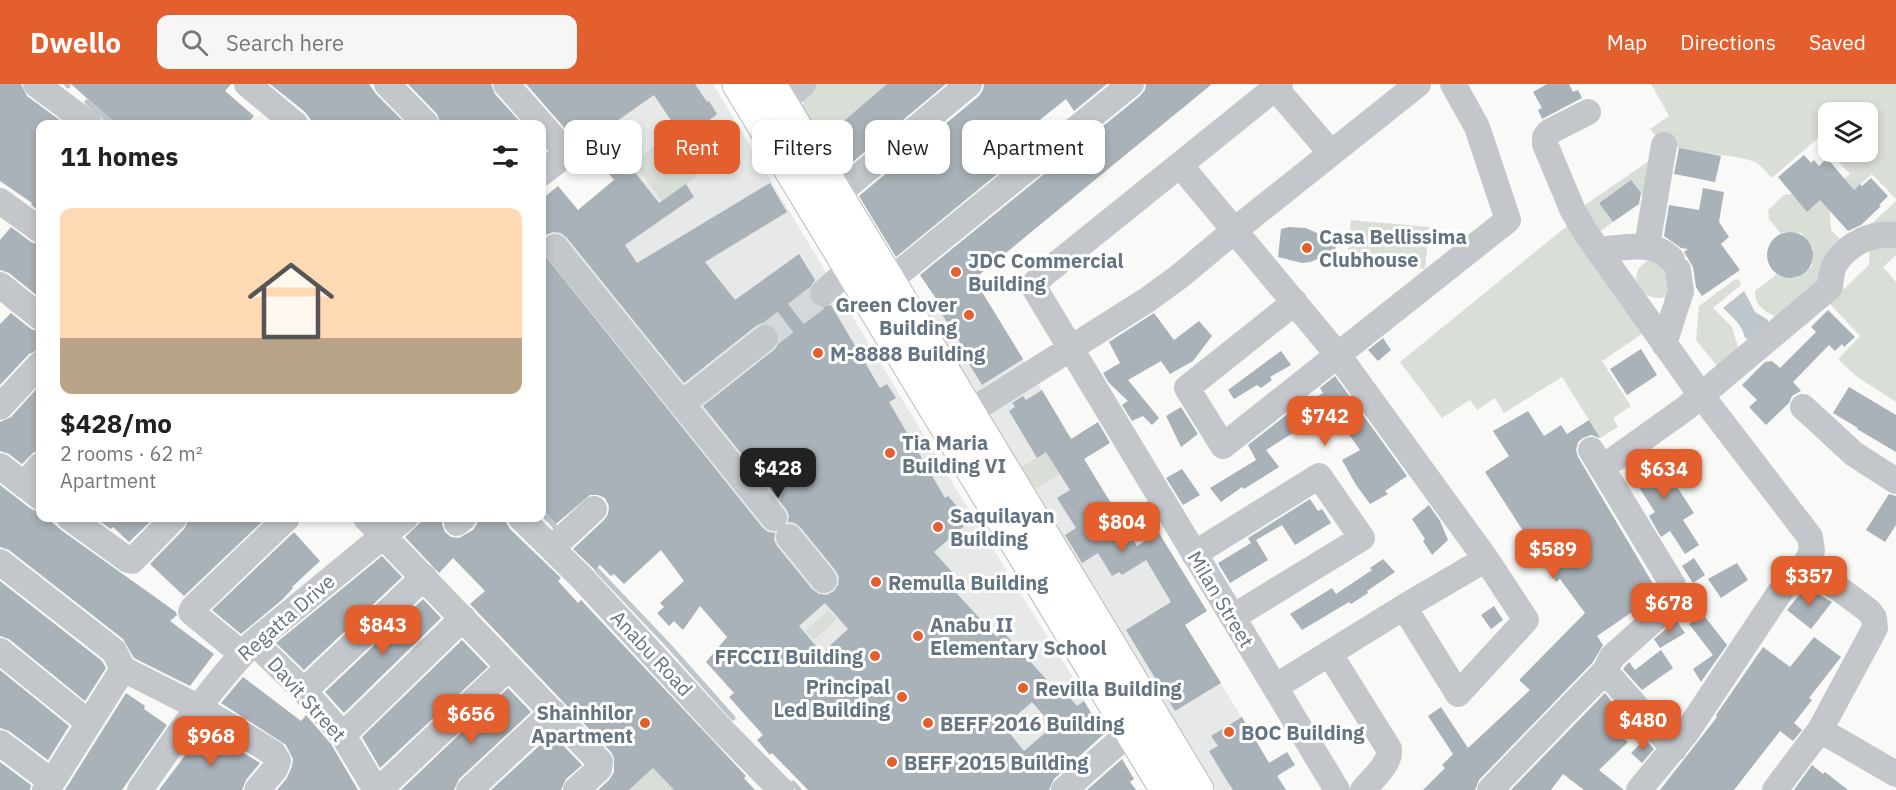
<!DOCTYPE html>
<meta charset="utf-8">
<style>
:root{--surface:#fff;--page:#f6f6f6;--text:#222;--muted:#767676;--accent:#e35f2e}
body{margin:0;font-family:"IBM Plex Sans",sans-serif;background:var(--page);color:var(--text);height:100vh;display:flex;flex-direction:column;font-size:22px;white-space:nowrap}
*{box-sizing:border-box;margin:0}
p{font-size:20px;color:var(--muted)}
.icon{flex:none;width:33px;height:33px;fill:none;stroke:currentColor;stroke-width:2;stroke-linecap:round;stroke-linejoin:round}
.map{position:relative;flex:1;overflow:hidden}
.drawer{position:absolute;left:36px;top:36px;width:510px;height:402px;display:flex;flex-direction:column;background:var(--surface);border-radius:12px;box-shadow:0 3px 9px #0003}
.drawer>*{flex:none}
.guide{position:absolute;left:564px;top:36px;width:570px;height:54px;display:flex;gap:12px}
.tools{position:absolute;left:1818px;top:18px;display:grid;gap:12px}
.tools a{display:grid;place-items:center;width:60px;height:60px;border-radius:12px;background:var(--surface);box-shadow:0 3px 9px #0003;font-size:30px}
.price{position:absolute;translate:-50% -51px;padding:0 14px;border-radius:12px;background:var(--accent);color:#fff;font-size:20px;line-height:39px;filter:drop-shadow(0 2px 3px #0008)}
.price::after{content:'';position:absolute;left:50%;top:36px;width:18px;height:14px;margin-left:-9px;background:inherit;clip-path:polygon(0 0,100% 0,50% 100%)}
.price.current{background:#222;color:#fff}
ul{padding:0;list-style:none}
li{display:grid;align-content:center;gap:12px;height:318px;padding:0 24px}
li span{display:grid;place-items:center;height:186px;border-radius:12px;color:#555}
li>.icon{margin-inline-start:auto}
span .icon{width:108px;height:108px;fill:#fffc;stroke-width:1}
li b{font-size:26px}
h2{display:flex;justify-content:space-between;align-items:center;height:72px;padding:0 24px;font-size:26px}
.tag{padding:0 21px;border-radius:12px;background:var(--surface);box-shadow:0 3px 9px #0003;font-size:21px;line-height:54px}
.tag.current{background:var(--accent);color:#fff}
header{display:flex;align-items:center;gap:36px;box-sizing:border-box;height:84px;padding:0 30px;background:var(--accent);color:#fff}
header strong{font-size:28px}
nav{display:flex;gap:33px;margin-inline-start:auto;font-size:21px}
.search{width:420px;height:54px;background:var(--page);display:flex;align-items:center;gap:15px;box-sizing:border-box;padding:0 21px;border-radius:12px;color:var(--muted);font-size:22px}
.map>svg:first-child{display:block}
.built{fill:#e7e9e8}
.green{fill:#d9dfd6}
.water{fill:#bcc6cb}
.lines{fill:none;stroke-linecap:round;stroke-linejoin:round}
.stream{stroke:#bcc6cb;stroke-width:5}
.building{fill:#a9b2b8;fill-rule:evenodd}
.minor-tunnel{stroke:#d4d8da;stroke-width:26;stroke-dasharray:26 13;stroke-linecap:butt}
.highway-casing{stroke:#b8bbbf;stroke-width:35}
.minor{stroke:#c3c7cb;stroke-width:26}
.highway{stroke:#fff;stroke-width:33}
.poi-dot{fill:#e35f2e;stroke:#fff;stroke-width:2}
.labels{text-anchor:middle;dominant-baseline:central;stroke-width:6;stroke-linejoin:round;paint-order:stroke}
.poi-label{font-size:20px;font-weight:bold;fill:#657482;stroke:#fff;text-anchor:start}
.street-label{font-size:20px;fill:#657482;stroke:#fff}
</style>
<header>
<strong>Dwello</strong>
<div class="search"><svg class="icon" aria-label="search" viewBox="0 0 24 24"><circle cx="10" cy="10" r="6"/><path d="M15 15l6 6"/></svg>Search here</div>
<nav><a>Map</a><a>Directions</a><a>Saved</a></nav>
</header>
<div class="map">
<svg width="1896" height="706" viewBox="0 0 1896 706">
<rect width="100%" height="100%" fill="#f9faf7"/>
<!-- built -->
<path class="built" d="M572 0H713L953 400 1086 615 1042 652 991 706H894L572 345 542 319V157L634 79Z
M974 195 1286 706H1216L928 233Z"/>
<!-- green -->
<path class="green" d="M815 0H887L821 57 799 22 804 19 800 13Z
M1651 0H1896V115L1872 90 1830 127 1831 146 1841 156 1818 200 1778 234C1766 229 1754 221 1755 207L1777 190 1779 192 1797 194 1812 182 1813 164 1801 149 1783 148 1781 150 1769 135 1768 126 1784 111 1792 110 1807 127 1850 90 1830 68H1868V28H1828V66L1818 54 1772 94C1767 89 1761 81 1755 78 1724 66 1671 75 1650 45L1669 32Z
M670 49 679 60 674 65 696 93 662 117 634 79Z
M1649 77 1645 115 1631 96 1599 119 1613 138 1597 150 1579 125Z
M1896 117V171L1883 183 1896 198V318L1856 292 1838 275 1860 252 1829 219 1869 181 1870 141Z
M1351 136 1429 143 1425 185 1347 178Z
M1568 141 1642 250 1602 277 1631 322 1613 334 1618 343 1600 354 1562 293 1504 329 1495 314 1477 326 1470 316 1442 334 1400 278Z
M1650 176 1657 177 1672 190 1666 213C1640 220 1623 187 1650 176Z
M1739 195 1741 201 1713 224 1732 243 1739 266 1717 282 1696 256 1699 222 1734 196Z
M1071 353 1084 375 1034 406 1021 383Z
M829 526 837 535 814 556 805 547Z
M653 684 674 706H629Z"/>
<!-- water -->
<path class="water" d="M1744 207 1755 228 1768 236V239L1748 255 1745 254C1742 240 1733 234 1723 224Z"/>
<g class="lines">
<!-- stream -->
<path class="stream" d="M66 0 68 2
M87 18 112 40
M546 433 559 447
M597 486 669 562 733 634
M793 699 799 706"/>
</g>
<!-- building -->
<path class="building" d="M0 0H21L27 12 65 40H40V128L31 121 32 119 0 97Z
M71 0H231L225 7 254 32 247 40H116Z
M270 0H369L376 10 406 40H314L305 28Z
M408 0H491L495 10 522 40H441L437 30Z
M526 0H695L707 18 709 17 717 30 679 60 670 49 676 44 654 11 607 44 634 79 630 82 659 119 686 100 694 113 625 161 637 179 770 99 787 128 705 178 735 216 799 170 815 196 809 205 808 211 811 219 819 223 831 221 880 304 887 300 896 314 889 318 945 414 948 412 970 437 934 468 955 491 947 499 997 553 1003 548 1060 610 1064 607 1077 622 1084 617 1104 650 1054 695 1049 706H808L772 669 770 671 757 656 763 651 729 613 734 609 706 578 727 553 700 522 683 546 674 537 669 542 657 529 664 523 660 519 684 497 661 466 624 500 614 490 611 492 600 481 595 486 573 465 604 436 608 430 609 422 605 414 598 411H590L556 440 542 425V168L762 443 768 448 775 449 774 456 777 462 812 505 819 510 827 511 834 507 838 501 839 493 836 487 801 444 795 439 788 438 789 431 786 425 703 322 775 265 779 259 780 252 777 245 770 240 762 239 756 242 684 299 567 154 561 149 553 148 546 151 542 157V115L558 102 578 126 614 96 592 69 590 71 571 46 568 48ZM825 519 848 545 822 569 799 542ZM1032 618 1053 642 1024 667 1004 642Z
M887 0H946L843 86 824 54Z
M984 0H1107L1074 27 1066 15 1036 39 1045 51 896 173 859 112 979 12 983 6Z
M1146 0H1212L974 195 1023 275 982 301 968 278 971 276 938 224 941 222 920 191 1140 12 1145 6Z
M1547 0H1569L1573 8 1578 6 1582 14 1542 35 1538 26 1542 24 1533 8Z
M1679 64 1721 72 1715 98 1674 90Z
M1804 71 1811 79 1814 76 1819 82 1827 74 1854 106 1860 100 1862 102 1871 94 1888 112 1879 121 1881 122 1861 141 1848 147 1820 116 1807 128 1778 93Z
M1631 96 1641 109 1639 120 1613 138 1599 119Z
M1703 104 1724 108 1719 138 1729 153 1721 160 1740 186 1702 212 1696 203 1693 183 1684 168 1688 165 1681 164 1664 152 1669 121 1699 126Z
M11 143 31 158 40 161V214L9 189 0 186V156Z
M1289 143 1306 144 1328 154 1337 156 1334 173 1325 172 1310 178 1302 179 1278 173 1281 145Z
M1767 171a23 23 0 1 1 46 0a23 23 0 1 1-46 0Z
M1828 226 1855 253 1844 263 1842 260 1835 267 1829 261 1793 298 1801 307 1792 312 1789 319 1766 341 1749 323 1757 316 1742 301 1765 278 1772 277 1780 284 1816 248 1811 243Z
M11 229 31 245 40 248V265L29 270 0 301V240Z
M1154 229 1174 256 1199 237 1212 252 1193 277 1170 290 1161 277 1128 296 1159 334 1152 341 1143 332 1132 337 1122 321 1128 317 1109 299 1103 289 1120 279 1109 258Z
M1383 254 1391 266 1378 277 1368 266Z
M1641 265 1657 291 1627 311 1610 285Z
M1281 267 1291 281 1270 293 1272 296 1261 304 1257 301 1234 315 1228 306Z
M1335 292 1407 392 1385 407 1388 410 1370 420 1356 401 1342 376 1360 366 1331 325 1266 366 1279 383 1244 405 1242 403 1221 418 1210 404 1256 376 1248 361 1290 328 1323 309 1320 304Z
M40 301V367L34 368 22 380 9 370 0 367V338L11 333Z
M1849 303 1896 331V368L1857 345 1858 344 1833 329Z
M1042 306 1071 355 1098 338 1110 359 1084 375 1137 462 1159 449 1207 527 1185 541 1221 599 1175 627 1126 546 1171 518 1146 476 1122 491 1119 488 1112 492 1098 469 1082 479 1065 451 1076 444 1057 414 1070 406 1046 368 1037 374 1009 327 1015 323 1012 319 1023 312 1026 316Z
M1181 323 1198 350 1181 363 1166 332Z
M1528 327 1544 352 1561 341 1567 350 1589 336 1600 354 1591 351 1583 354 1578 358 1576 366 1578 373 1659 510 1638 530 1635 526 1597 552 1603 561 1593 578 1479 696 1475 706H1423L1445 684 1442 681 1453 670 1428 632 1441 623 1468 664 1530 606 1519 596 1585 529 1560 495 1556 498 1485 388 1509 372 1493 347Z
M1653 366 1694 429 1683 436 1699 461 1685 470 1670 447 1661 453 1649 432 1655 428 1627 385Z
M1182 385 1200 411 1183 421 1166 394Z
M0 401 31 425 40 428V434H47L61 446 176 528 177 531 170 537 214 570 190 602 134 574 123 555 9 466 0 463Z
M1889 410 1896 412V441L1885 458 1866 446Z
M1310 415 1318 427 1322 425 1331 439 1295 461 1282 441 1256 456 1268 476 1230 499 1218 479 1251 459 1248 454Z
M1429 421 1440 437 1448 456 1432 471 1423 457 1425 455 1412 435Z
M95 434H154L129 458 113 443 111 445Z
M189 434H266L184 512 150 480 185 444Z
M425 434H443L442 441 445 448 451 453 459 454 473 446 477 440 478 434H503L510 445 561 494 558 497 578 519 581 516 746 692 744 694 755 706H674L653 684 629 706H598L609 696 614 688V674L611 668 470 520 485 507 453 474 439 489 405 453Z
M294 448 320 477 292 503 293 504 283 515 241 550 212 526Z
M382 472 402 493 304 586 276 559Z
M1694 474 1705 491 1693 499 1682 482Z
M1383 475 1395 488 1367 507 1368 509 1351 520 1349 518 1302 546 1290 530 1332 504 1336 510 1372 486 1370 484Z
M1737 479 1748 496 1721 514 1708 495Z
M0 497 102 577 106 584 85 617 9 555 0 552Z
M1806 503 1832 518 1811 545 1787 526Z
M423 515 441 534 344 629 325 608Z
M1494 522 1503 536 1491 545 1481 531Z
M1702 529 1727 561 1701 598 1693 585 1713 571 1689 540Z
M1676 536 1685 549 1660 564 1654 555Z
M1814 553 1841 573 1809 614 1812 616 1794 639 1802 646 1793 657 1780 647 1734 706H1660L1717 633 1716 631 1763 563 1790 583Z
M462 556 488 583 380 684 362 653Z
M1661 566 1673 584 1642 606 1623 585 1629 578 1635 586Z
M0 586 69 642 48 676 9 647 0 644Z
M243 593 301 637 306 631 331 660 358 706H277L287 694 292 682 293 675 286 661 221 619Z
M508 604 531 628 459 695 454 706H401Z
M126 609 145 622 144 625 167 641 122 706H65Z
M1605 609 1617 624 1605 636 1628 658 1599 686 1624 706H1584L1563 690 1551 706H1511Z
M1242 633 1269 679 1287 668 1295 681 1277 692 1286 706H1233L1224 692 1209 667 1218 662 1211 652Z
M205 645 260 679 246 696 242 706H159Z
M552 650 582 681 566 695 561 706H491Z
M1645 655 1654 665 1642 679 1631 669Z
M1122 675 1134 695 1130 698 1136 706H1087Z
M0 678 31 701 30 706H0Z
M1812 681 1823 690 1825 688 1848 706H1794Z"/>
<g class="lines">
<!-- minor-tunnel -->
<path class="minor-tunnel" d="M765 254 823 209"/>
<!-- highway casing -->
<g class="highway-casing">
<path id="highway" d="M739 0 1167 706
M769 0 1197 706"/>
</g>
<!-- minor -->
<path class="minor" d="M36 0 89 40
M247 0 295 40
M387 0 426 40
M506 0 567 69 542 89
M1272 0 1331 69
M1280 0 1043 191 1035 199V205L1337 706
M765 28 791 11 803 0
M1588 28 1549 48 1545 53V60L1573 127 1586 149 1701 311 1810 453 1812 467 1801 488
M1180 81 1338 271 1486 475 1526 536 1458 610 1404 523
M0 117 40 146
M818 118 846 103 969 0
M1647 162 1664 61
M555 163 774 434
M1598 166C1623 164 1653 155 1672 176
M888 198 1131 0
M0 201 40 233
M823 209 851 184 865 176
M1295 218 1187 304 1223 362 1508 136 1477 43 1453 0
M1664 260 1681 207 1678 186
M682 320 765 254
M0 323 40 280
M1803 323 1854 370 1896 397
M954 338 1147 216 1180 192 1235 146 1418 0
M0 382 40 413
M1602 384 1686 324 1830 203C1831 195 1831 187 1835 180 1848 159 1873 148 1896 151
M24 401 40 382
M70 434 128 476 132 477 174 434
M366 434 600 678 599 685 576 706
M521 434 581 493 722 646 781 706
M457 439 463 434
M789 453 824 496
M552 464 594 425
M1194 470 1319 392 1362 454 1233 533
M0 478 114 567 123 585 198 623 273 669 278 677 275 685 257 706
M254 558 304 607 343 651 376 706
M0 567 89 639
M1329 569 1389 665C1391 680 1372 695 1363 706
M242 570 191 528 193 524 287 434
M1605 587 1674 665
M1275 603 1404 523 1486 475
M304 607 424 493
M1820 646 1896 690
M343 651 463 534
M0 659 52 698
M45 706 52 698 123 585
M140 706C175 655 210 603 254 558L405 434
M379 706 509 583
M469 706 553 628
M1064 706 1131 647
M1490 706 1605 587 1612 573 1671 520 1676 511 1673 501 1591 366
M1639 706 1686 649 1788 496C1794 491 1801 487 1809 488 1824 491 1855 517 1869 527L1874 534 1875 544 1820 646 1775 706"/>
<!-- highway -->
<use href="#highway" class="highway"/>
</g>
<!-- markers -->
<g class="poi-dot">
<circle cx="1307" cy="164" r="6"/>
<circle cx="956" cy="188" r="6"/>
<circle cx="969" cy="231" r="6"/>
<circle cx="818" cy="269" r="6"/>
<circle cx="890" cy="369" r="6"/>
<circle cx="938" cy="443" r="6"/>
<circle cx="876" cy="498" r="6"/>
<circle cx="918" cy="552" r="6"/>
<circle cx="875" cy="572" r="6"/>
<circle cx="1023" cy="604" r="6"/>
<circle cx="902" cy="613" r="6"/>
<circle cx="645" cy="639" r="6"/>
<circle cx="928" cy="639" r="6"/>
<circle cx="1229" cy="648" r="6"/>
<circle cx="892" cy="678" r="6"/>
</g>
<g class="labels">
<!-- poi labels -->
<g class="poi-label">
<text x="1319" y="152">Casa Bellissima<tspan x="1319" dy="23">Clubhouse</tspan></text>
<text x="968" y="176">JDC Commercial<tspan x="968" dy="23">Building</tspan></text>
<text x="957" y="220" text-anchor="end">Green Clover<tspan x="957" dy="23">Building</tspan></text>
<text x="830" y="269">M-8888 Building</text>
<text x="902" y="358">Tia Maria<tspan x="902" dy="23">Building VI</tspan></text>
<text x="950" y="431">Saquilayan<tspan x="950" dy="23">Building</tspan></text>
<text x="888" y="498">Remulla Building</text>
<text x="930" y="540">Anabu II<tspan x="930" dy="23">Elementary School</tspan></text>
<text x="863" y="572" text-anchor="end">FFCCII Building</text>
<text x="890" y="602" text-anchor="end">Principal<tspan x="890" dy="23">Led Building</tspan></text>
<text x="1035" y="604">Revilla Building</text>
<text x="633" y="628" text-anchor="end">Shainhilor<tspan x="633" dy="23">Apartment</tspan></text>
<text x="940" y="639">BEFF 2016 Building</text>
<text x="1241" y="648">BOC Building</text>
<text x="904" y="678">BEFF 2015 Building</text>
</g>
<!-- street labels -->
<g class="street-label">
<text transform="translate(1221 515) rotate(59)">Milan Street</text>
<text transform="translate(286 533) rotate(-41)">Regatta Drive</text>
<text transform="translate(652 569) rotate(47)">Anabu Road</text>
<text transform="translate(307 615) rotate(48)">Davit Street</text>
</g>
</g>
</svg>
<div class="tools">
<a><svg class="icon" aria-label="layers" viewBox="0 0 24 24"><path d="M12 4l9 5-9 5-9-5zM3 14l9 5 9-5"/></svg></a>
</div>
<b class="price" style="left:1325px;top:363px">$742</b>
<b class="price current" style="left:778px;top:415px">$428</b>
<b class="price" style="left:1664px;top:416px">$634</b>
<b class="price" style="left:1122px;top:469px">$804</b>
<b class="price" style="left:1553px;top:496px">$589</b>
<b class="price" style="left:1809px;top:523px">$357</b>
<b class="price" style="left:1669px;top:550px">$678</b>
<b class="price" style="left:383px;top:572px">$843</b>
<b class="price" style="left:471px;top:661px">$656</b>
<b class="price" style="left:1643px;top:667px">$480</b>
<b class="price" style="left:211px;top:683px">$968</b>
<div class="guide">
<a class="tag">Buy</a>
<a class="tag current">Rent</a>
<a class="tag">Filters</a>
<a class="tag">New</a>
<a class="tag">Apartment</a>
</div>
<section class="drawer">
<h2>11 homes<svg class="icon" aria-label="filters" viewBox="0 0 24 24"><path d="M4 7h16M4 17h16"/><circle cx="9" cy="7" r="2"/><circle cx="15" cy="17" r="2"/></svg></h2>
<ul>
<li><span style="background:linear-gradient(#ffd9b3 70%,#b9a48a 0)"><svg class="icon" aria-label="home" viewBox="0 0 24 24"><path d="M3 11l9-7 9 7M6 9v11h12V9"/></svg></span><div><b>$428/mo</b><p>2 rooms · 62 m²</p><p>Apartment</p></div></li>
</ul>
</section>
</div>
